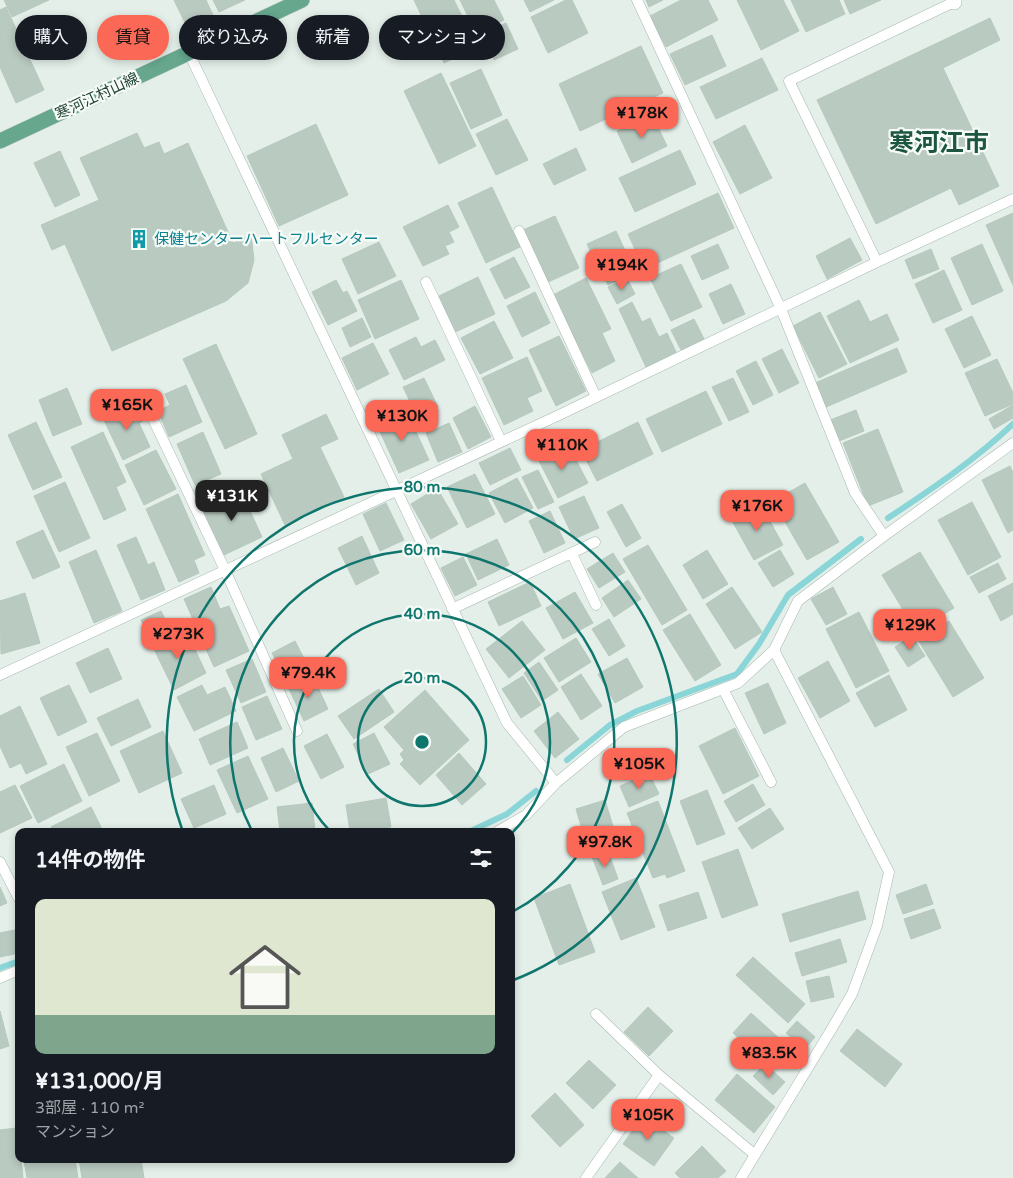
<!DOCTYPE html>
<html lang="ja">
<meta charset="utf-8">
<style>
:root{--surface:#171b24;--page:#242831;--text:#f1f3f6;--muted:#9ea1a6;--accent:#fb6956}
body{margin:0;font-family:"Varela Round","Noto Sans JP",sans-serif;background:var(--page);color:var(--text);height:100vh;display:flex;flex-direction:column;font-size:19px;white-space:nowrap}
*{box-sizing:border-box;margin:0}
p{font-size:16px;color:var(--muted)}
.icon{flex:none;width:28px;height:28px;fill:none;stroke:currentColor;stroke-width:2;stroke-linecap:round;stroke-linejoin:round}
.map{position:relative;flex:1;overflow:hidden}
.sheet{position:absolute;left:15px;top:828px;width:500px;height:335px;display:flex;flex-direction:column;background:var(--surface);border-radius:10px;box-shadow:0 2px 8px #0003}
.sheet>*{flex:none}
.top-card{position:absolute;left:15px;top:15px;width:500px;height:45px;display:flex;gap:10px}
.price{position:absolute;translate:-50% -42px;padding:0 11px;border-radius:10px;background:var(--accent);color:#111;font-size:16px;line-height:32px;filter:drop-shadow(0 1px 2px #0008)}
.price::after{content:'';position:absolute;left:50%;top:30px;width:15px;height:11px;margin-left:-8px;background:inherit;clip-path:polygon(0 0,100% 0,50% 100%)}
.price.current{background:#222;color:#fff}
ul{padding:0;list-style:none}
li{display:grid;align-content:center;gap:10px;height:265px;padding:0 20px}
li span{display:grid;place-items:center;height:155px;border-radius:10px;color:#555}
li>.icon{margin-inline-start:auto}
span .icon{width:90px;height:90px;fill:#fffc;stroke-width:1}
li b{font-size:21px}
h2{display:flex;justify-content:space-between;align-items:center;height:60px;padding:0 20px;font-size:21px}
.tag{padding:0 18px;border-radius:22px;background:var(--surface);box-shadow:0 2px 8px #0003;font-size:18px;line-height:45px}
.tag.current{background:var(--accent);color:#111}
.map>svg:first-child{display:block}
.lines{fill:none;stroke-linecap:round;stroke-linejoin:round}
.stream{stroke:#89d5d7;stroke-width:6}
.building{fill:#b9cac1;stroke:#b6c9bf}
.lane-casing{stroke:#a6b8af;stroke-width:11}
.street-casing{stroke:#a6b8af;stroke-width:16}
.primary-casing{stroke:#c1cac6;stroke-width:16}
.lane{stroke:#fff;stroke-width:10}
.street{stroke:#fff;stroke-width:15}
.primary{stroke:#66a78e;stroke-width:15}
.ring{fill:none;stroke:#0f766e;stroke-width:2.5}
.labels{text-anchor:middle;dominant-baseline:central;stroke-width:4.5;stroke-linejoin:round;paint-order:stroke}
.street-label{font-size:15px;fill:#224235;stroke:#f6fbf7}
.culture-label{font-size:15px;fill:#0d838f;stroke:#f6fbf7;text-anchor:start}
.town-label{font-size:25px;font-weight:bold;fill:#1c5640;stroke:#f6fbf7}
.centre{fill:#0f766e;stroke:#f6fbf7;stroke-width:2.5}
.ring-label{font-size:15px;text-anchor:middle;font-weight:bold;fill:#0f766e;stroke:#f6fbf7;stroke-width:4.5;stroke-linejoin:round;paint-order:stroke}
</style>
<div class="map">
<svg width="1013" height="1178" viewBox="0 0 1013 1178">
<rect width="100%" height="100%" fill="#e4efe9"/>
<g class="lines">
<!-- stream -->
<path class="stream" d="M888 518C932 489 975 460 1013 424
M567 760 610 725 637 711 737 674 759 644 788 595 861 539
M471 831 507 814 536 791
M0 968 19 961"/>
</g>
<!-- building -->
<path class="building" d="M4 0H49L12 17Z
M174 0H206L213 15 187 27Z
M213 0H245L219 12Z
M414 0H454L477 47 444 63Z
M460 0H494L504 20 476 33Z
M524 0H554L530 12Z
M566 0H572L588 33 548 53 531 17Z
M646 0H663L649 7Z
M681 0H708L718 20 666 47 650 16Z
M737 0H783L799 31 761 50Z
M791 0H839L845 14 806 32Z
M844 0H881L850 14Z
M6 7 44 90 16 103 0 67V10Z
M990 18 1000 40 943 68 999 186 959 205 951 188 876 224 817 100Z
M506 23 518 49 494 60 481 34Z
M712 35 726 66 685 85 670 54Z
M641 46 663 93 580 131 559 84Z
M762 58 778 90 716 119 700 87Z
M481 69 502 115 471 129 450 83Z
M441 73 476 146 439 164 404 91Z
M652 115 667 146 632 163 617 131Z
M507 119 528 160 496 175 476 134Z
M316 124 348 195 279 226 247 156Z
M745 125 772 178 740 194 713 142Z
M137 133 144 148 159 142 164 154 188 143 233 243 251 235 254 260 248 283 226 301 112 351 65 244 52 250 41 225 99 200 80 158Z
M576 148 586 170 554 185 543 164Z
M680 150 696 184 635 212 619 178Z
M60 151 80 195 55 207 34 163Z
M492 187 520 247 486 263 458 203Z
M718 193 734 228 644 269 628 234Z
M448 205 459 227 449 232 454 242 445 246 449 254 423 266 403 227Z
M1013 213V285L986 225Z
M555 216 579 268 546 283 523 230Z
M616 231 629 259 600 272 587 244Z
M850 238 862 260 827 279 816 256Z
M379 242 396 276 358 294 342 259Z
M718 244 729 268 702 280 691 256Z
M982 244 1003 291 972 305 951 258Z
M931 249 939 269 913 279 905 260Z
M514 257 530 287 505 299 490 269Z
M681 264 702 307 671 321 650 278Z
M620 266 625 277 608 285 603 275Z
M944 270 962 310 933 323 915 284Z
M478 277 495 314 455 332 439 296Z
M586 278 611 329 602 333 615 361 592 373 553 295Z
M627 278 635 294 617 304 608 287Z
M336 280 343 293 347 291 357 311 328 325 312 292Z
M401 280 419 319 375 339 358 300Z
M731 284 745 314 723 324 709 294Z
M535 292 550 323 522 337 507 306Z
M859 300 870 322 887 314 899 340 850 363 827 316Z
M632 302 642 322 650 318 659 337 667 333 676 352 646 367 619 309Z
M820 312 847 364 819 378 793 326Z
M972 316 991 355 964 368 945 329Z
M362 318 371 337 350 347 342 328Z
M694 319 704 339 681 350 671 330Z
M494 321 513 358 480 374 461 338Z
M559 336 586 391 556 406 529 350Z
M416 337 421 347 435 340 445 360 404 380 389 350Z
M373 343 389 374 357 390 342 358Z
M216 344 257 434 225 449 183 359Z
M897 348 907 372 826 407 815 383Z
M782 349 799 383 779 393 762 359Z
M527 357 542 391 527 398 533 411 504 425 482 378Z
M997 359 1013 393V404L985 416 965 373Z
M756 361 773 395 753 405 736 371Z
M424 378 438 407 417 416 403 387Z
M733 378 749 412 729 421 712 387Z
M186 385 202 422 169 437 158 411 170 405 165 394Z
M67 388 82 424 53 436 39 400Z
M706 391 722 424 662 452 646 419Z
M135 403 143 421 139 423 150 447 123 460 103 418Z
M1013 405V418L994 429 989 419Z
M475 406 491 437 468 449 453 418Z
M406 410 429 460 399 473 376 423Z
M856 410 864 431 839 441 830 420Z
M326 414 338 439 320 447 344 497 285 525 261 474 293 459 282 435Z
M36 422 62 477 33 490 8 435Z
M638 422 653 454 597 481 581 450Z
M449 423 462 452 438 462 426 433Z
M878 429 903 492 868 506 843 443Z
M103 432 126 482 116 487 126 510 104 520 71 447Z
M203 432 221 474 195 485 177 444Z
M562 445 569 459 574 456 588 483 558 498 537 457Z
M510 448 521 470 490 485 479 463Z
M156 450 176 489 144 505 125 465Z
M1010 466 1013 473V530L1008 533 982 480Z
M538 470 554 502 538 509 522 477Z
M475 474 495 514 467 528 447 487Z
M517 478 533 508 505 523 489 493Z
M65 482 90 538 59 552 34 496Z
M805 483 839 542 807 560 773 501Z
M437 488 458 524 431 539 411 504Z
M240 489 262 537 224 555 201 506Z
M178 494 205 555 194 560 199 573 179 582 146 509Z
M584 496 599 528 574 539 559 507Z
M972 502 1001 557 968 575 938 520Z
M386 503 404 540 380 551 363 514Z
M760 503 783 545 754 560 731 519Z
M622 504 641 538 626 547 607 512Z
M550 511 565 543 544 553 529 521Z
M43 530 60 567 33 579 16 542Z
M362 536 379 573 356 585 338 548Z
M136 537 148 565 154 562 165 590 141 600 117 545Z
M497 539 509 565 478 580 466 554Z
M648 545 687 610 662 625 623 559Z
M96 550 122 611 94 623 69 562Z
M707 550 728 584 703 599 683 565Z
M780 550 794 574 773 587 758 563Z
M920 552 954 608 916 631 882 575Z
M613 553 625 572 599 588 587 569Z
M463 557 477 585 455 596 441 568Z
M998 563 1006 579 979 593 970 577Z
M628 580 641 599 614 617 602 598Z
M530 582 541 606 499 626 488 602Z
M1013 583V614L1001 621 988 596Z
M211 587 220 609 229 606 249 651 214 667 184 599Z
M732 587 762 632 735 649 706 604Z
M833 587 847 614 826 625 811 599Z
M575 592 593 623 563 639 546 608Z
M25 593 40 643 1 654 0 601Z
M161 611 170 629 150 639 141 620Z
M859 612 889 671 856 688 826 629Z
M690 614 721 665 695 681 663 630Z
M609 619 625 646 609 656 592 629Z
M522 621 545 650 509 678 486 649Z
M949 621 984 678 953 697 918 640Z
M176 631 183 645 191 641 206 673 174 690 151 643Z
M912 636 925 656 908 667 895 647Z
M576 638 591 662 559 682 544 658Z
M295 641 311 672 288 683 272 653Z
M108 648 122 679 90 693 76 663Z
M627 658 643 687 615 703 598 674Z
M252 659 266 692 241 703 226 670Z
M828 661 850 701 820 718 798 678Z
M539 662 558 690 542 701 524 673Z
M581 674 602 706 581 720 561 687Z
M889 675 907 710 875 727 856 693Z
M523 676 541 705 521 718 502 689Z
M313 677 328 709 304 721 289 689Z
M768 683 786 723 764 734 745 693Z
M69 685 87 722 58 736 40 698Z
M202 685 207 695 225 687 236 711 194 731 177 697Z
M379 689 394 712 354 739 338 716Z
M425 690 469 740 420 785 400 764 404 760 400 754 404 750 384 727Z
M267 696 282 729 256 740 242 707Z
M138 699 151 727 111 746 97 718Z
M20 706 47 764 26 774 21 763 10 768 0 746V716Z
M558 712 579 739 555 758 534 731Z
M237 722 248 748 210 765 199 739Z
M735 728 759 776 723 794 699 746Z
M163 731 182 773 139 793 120 751Z
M97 733 120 781 89 796 66 747Z
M374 733 390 764 368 774 353 744Z
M327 734 344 767 321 779 304 746Z
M283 748 299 781 276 792 261 758Z
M459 753 486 784 462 805 436 775Z
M248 756 268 799 237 813 217 770Z
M64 764 82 801 38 823 20 786Z
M649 773 659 794 629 807 620 786Z
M753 784 765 805 736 822 724 801Z
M15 785 32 818 0 833V792Z
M214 785 226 814 194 828 181 799Z
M707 790 725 834 697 845 680 801Z
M386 798 391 827 367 831H350L346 805Z
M605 800 618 843 589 852 576 809Z
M658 801 685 871 667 878 665 874 653 878 627 813Z
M312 803 315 831H280L277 807Z
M91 807 103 831H53L51 827Z
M770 808 784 829 752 849 738 828Z
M738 849 758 905 722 918 702 862Z
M608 851 618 879 603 885 592 857Z
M636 878 655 927 621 940 602 892Z
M570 884 595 952 559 965 534 898Z
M926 884 933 904 903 914 896 895Z
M0 887 7 903 0 906Z
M858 891 866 919 790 942 782 914Z
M698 892 707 918 668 931 659 905Z
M934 909 941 928 911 939 904 919Z
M19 929V953L0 957V933Z
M840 939 847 962 802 976 795 953Z
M753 957 805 1004 788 1023 736 975Z
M829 976 834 997 811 1002 806 981Z
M648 1007 673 1031 649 1056 624 1032Z
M0 1011 9 1046 0 1049Z
M751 1013 790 1048 772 1068 733 1033Z
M797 1021 815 1037 805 1049 786 1033Z
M857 1029 902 1064 885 1087 840 1051Z
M589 1060 616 1085 593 1109 566 1083Z
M765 1064 785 1082 773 1095 753 1076Z
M737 1074 775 1107 754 1133 715 1100Z
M555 1093 584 1125 560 1147 531 1116Z
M643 1116 674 1138 654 1166 623 1144Z
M16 1128 19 1159H21L23 1178H0V1130Z
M702 1146 726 1171 718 1178H680L675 1173Z
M37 1159H75L78 1178H27L24 1161Z
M79 1159H141L144 1178H82Z
M620 1162 638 1178H605Z"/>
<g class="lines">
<!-- lane casing -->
<g class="lane-casing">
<path id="lane" d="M637 0 781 309 855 493 884 536
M189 53 507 723 556 783
M519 231 596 397
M877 262 789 81 954 2
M426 282 501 441
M143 398 225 570 297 731
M572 554 596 605
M452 609 595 542
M0 675 557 416 877 262 1013 199
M723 689 771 782
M498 831 526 815 556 783 624 727 738 683 774 650 798 601 884 536 1013 443
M0 862 19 899
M0 978 19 970
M596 1014 659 1075 754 1154
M586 1178 659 1075
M741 1178 831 1030 852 994 877 926 889 872 774 650"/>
</g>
<!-- street casing -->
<g class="street-casing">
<path id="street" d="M954 2V0"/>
</g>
<!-- primary casing -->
<g class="primary-casing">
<path id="primary" d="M0 141 302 0"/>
</g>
<!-- lane -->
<use href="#lane" class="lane"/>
<!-- street -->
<use href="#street" class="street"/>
<!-- primary -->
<use href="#primary" class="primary"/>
</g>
<!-- distance rings -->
<g class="ring">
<circle cx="422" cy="742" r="64"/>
<path d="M330 831A128 128 0 1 1 512 833"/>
<path d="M252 831A192 192 0 1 1 512 912"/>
<path d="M182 829A255 255 0 1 1 511 981"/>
</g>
<!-- icons -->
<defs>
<g id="building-bare" transform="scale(1.5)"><path d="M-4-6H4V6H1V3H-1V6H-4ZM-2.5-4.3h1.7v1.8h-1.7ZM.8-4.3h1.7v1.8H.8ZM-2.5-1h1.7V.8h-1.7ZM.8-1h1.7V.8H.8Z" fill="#0f9aa8" stroke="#f6fbf7" stroke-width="2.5" paint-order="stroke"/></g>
</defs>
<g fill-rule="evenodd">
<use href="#building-bare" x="139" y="239"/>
</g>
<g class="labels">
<!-- street labels -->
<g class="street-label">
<text transform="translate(97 96) rotate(-25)">寒河江村山線</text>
</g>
<!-- culture labels -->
<g class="culture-label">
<text x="154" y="239">保健センターハートフルセンター</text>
</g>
<!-- town labels -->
<g class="town-label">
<text x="939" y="143">寒河江市</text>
</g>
</g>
<circle cx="422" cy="742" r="8" class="centre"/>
<g class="ring-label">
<text x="422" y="492">80 m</text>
<text x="422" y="555">60 m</text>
<text x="422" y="619">40 m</text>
<text x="422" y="683">20 m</text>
</g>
</svg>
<b class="price" style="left:642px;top:139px">¥178K</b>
<b class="price" style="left:622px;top:291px">¥194K</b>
<b class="price" style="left:127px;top:431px">¥165K</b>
<b class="price" style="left:402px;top:442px">¥130K</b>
<b class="price" style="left:562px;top:471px">¥110K</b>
<b class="price current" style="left:232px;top:522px">¥131K</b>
<b class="price" style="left:757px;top:532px">¥176K</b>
<b class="price" style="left:910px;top:651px">¥129K</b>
<b class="price" style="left:178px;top:660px">¥273K</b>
<b class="price" style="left:308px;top:699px">¥79.4K</b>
<b class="price" style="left:639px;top:790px">¥105K</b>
<b class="price" style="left:605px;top:868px">¥97.8K</b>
<b class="price" style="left:769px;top:1079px">¥83.5K</b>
<b class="price" style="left:648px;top:1141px">¥105K</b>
<div class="top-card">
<a class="tag">購入</a>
<a class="tag current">賃貸</a>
<a class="tag">絞り込み</a>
<a class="tag">新着</a>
<a class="tag">マンション</a>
</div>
<section class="sheet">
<h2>14件の物件<svg class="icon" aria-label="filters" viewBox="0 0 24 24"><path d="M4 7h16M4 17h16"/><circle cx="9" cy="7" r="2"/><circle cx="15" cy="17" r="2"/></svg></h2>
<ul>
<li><span style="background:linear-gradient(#dfe7d0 75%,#7fa58c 0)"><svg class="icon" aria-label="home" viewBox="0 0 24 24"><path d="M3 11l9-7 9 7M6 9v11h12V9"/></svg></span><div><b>¥131,000/月</b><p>3部屋 · 110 m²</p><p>マンション</p></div></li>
</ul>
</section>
</div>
